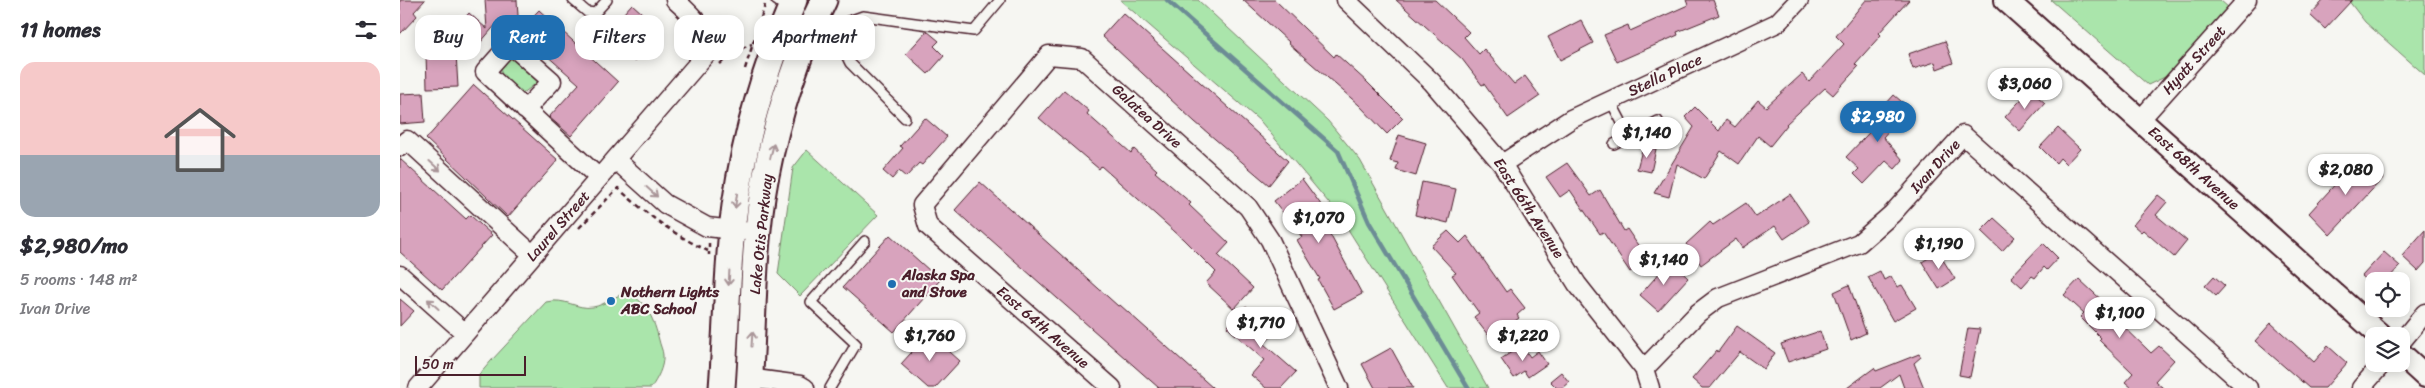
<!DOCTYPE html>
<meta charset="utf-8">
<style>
:root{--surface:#fff;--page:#f7f7f7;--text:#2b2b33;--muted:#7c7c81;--line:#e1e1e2;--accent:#1f6fb2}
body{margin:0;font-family:Sriracha,sans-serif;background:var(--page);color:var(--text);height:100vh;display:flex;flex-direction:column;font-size:19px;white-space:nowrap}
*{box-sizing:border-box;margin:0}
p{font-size:16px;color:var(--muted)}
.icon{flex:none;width:28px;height:28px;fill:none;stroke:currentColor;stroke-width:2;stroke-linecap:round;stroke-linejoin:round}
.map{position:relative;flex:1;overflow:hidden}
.sheet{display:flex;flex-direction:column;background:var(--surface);width:400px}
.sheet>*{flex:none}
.top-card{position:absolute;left:15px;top:15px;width:475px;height:45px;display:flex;gap:10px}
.controls{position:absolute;left:1965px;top:272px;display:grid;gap:10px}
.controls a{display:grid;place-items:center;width:45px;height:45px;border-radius:10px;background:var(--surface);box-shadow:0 2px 12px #0003;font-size:25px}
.scale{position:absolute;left:15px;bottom:12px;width:111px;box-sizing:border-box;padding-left:5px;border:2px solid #4a1f2b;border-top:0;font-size:14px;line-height:18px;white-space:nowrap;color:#4a1f2b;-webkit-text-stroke:4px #f6f6f2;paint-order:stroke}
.price{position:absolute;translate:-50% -42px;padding:0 11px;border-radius:18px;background:#fff;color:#222;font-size:16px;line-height:32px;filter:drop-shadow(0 1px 2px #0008)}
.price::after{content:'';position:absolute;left:50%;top:30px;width:15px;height:11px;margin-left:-8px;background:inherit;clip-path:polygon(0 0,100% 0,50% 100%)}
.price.on{background:var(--accent);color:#fff}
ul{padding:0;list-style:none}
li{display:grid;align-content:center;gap:10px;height:265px;padding:0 20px}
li+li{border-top:1px solid var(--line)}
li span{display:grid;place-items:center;height:155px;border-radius:15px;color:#555}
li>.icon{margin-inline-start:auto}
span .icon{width:90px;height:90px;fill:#fffc;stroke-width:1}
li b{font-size:21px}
h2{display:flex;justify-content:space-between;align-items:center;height:60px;padding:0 20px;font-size:21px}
.chip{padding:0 18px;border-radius:15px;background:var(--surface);box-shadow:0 2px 12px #0003;font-size:18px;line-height:45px}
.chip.on{background:var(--accent);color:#fff}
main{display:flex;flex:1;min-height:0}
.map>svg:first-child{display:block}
.green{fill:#aae5ab;stroke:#7a826b}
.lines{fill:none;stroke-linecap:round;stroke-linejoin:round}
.stream{stroke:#6c8c95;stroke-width:4.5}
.building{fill:#d8a3bd;stroke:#4a1f2b}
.service-casing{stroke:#4a1f2b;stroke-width:12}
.minor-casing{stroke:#4a1f2b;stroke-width:21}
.tertiary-casing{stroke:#4a1f2b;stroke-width:26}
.secondary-casing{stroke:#4a1f2b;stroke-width:29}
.path{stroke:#4a1f2b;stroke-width:2.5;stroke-dasharray:5 4;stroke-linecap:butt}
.service{stroke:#f6f6f2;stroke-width:9}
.minor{stroke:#f6f6f2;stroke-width:18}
.tertiary{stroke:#f6f6f2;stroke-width:22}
.secondary{stroke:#f6f6f2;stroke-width:25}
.oneway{stroke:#a99598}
.poi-dot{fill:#1f6fb2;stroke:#f6f6f2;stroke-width:2}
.labels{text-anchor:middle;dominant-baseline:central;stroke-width:4;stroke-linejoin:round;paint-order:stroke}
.street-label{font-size:15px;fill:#4a1f2b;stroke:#f6f6f2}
.poi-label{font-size:15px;font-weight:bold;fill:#4a1f2b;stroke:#f6f6f2;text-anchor:start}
</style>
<main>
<section class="sheet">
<h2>11 homes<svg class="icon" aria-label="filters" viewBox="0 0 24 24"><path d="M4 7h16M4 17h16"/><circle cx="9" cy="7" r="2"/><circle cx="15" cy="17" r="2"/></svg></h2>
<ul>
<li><span style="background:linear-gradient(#f6c9c9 60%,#9aa5b1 0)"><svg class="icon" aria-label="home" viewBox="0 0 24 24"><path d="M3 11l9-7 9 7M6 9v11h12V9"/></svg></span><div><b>$2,980/mo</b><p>5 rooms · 148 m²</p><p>Ivan Drive</p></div></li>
</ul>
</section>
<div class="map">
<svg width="2025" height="388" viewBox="0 0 2025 388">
<rect width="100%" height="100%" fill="#f6f6f2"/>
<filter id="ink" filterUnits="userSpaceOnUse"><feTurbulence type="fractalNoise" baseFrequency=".02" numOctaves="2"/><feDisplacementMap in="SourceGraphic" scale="10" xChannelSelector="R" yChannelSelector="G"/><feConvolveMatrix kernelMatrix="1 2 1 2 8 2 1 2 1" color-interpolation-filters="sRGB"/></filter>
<g filter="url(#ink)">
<!-- green -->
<path class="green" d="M720 0H798L928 121 960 160 1088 388H1048L939 215 861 122Z
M1651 0H1820L1829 8 1765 77 1748 85Z
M1948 0H2025V75L1965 22Z
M111 57 128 66 138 82 122 94 101 75V69Z
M407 150 478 215 400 296 378 274 393 168Z
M229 293C248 304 254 320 259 340 260 345 263 351 263 355 264 367 257 379 251 388H79V375L91 361 146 302C166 297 176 310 193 307 206 305 215 294 229 293Z"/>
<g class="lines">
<!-- stream -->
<path class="stream" d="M767 0 938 151 969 222 1068 388"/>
</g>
<!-- building -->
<path class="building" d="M0 0H25L14 12 17 16 0 34Z
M85 0H117L119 31 109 22H98L68 57 44 35 55 23 58 26 69 13 87 29Z
M843 0H875L934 57 936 54 967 82 1003 118 987 134 959 105 888 43 889 42Z
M996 0H1035L1069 32 1064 37 1079 54 1084 49 1114 84 1125 76 1140 96 1108 118 1084 84 1082 85 1062 59Z
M1286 0H1313L1319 15 1277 32 1278 35 1217 62 1204 35 1228 25 1230 31 1288 5Z
M1466 0H1509L1479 33 1481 35 1455 64 1458 67 1433 95 1425 88 1386 124 1387 125 1370 146 1358 136 1339 164 1321 151 1304 179 1277 164 1269 197 1254 193 1294 127 1285 117 1295 107 1319 131 1326 120 1335 127 1358 100 1366 107 1402 74 1409 82 1444 44 1436 36Z
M1924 0H1952L1925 29 1910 15Z
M232 4 263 32 235 62 205 34Z
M139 10 218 82 171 136 149 117 179 84 119 31Z
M723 13 888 161 869 185 795 122 702 36Z
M1181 20 1193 43 1160 60 1148 37Z
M527 31 539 41 534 46 544 56 528 74 506 54Z
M1545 41 1553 63 1537 69 1535 62 1513 69 1508 54Z
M56 53 58 87 27 88 26 54Z
M74 85 158 160 108 217 26 139Z
M664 90 689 111 687 114 731 153 734 149 757 170 755 172 791 203 789 205 829 243 818 255 853 288 834 309 806 283 816 272 783 239 701 166 699 169 639 118Z
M1630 90 1645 103 1620 131 1605 117Z
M23 93 25 122 0 124V94Z
M1494 95 1509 108 1483 137 1503 160 1495 169 1486 161 1464 184 1454 174 1459 169 1446 157 1481 120 1476 115Z
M525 118 547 137 522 165 519 163 506 177 499 171 492 179 483 171 503 148 500 146Z
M1658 128 1680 149 1666 164 1660 158 1656 163 1640 147Z
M999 135 1026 143 1016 176 996 170 998 163 990 161Z
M1243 146 1256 149 1251 172 1237 169Z
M1960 157 1983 178 1930 235 1909 213Z
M0 159 66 219 70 215 92 235 42 290 0 252Z
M1167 163 1191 196 1200 190 1224 231 1227 229 1248 260 1230 272 1203 232 1200 234 1170 190 1160 197 1146 177Z
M902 179 922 206 917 210 962 294 934 309 918 280 920 279 897 240 902 237 874 201Z
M580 182 718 306 720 305 813 388H759L581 231 580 233 555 210Z
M1022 182 1056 189 1048 223 1015 215Z
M1390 194 1409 222 1384 239 1375 226 1342 248 1336 239 1301 265 1286 244 1310 222 1313 225 1346 203 1356 217Z
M1758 195 1767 202 1756 215 1787 241 1774 257 1743 230 1741 232 1733 225Z
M1594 218 1615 237 1602 251 1581 231Z
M2025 230V263L2018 271 2002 256Z
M1048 231 1060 243 1067 236 1106 292 1110 289 1125 308 1117 315 1119 318 1091 339 1074 317 1079 313 1052 275 1056 273 1031 246Z
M490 235 540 280 494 332 443 287Z
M1643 243 1658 258 1647 270 1644 267 1635 278 1632 276 1622 287 1611 277Z
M1538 252 1555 279 1539 289 1522 262Z
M1984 252 2000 266 1986 281H1968L1962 276Z
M1270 261 1288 278 1258 311 1240 295Z
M1480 271 1484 280 1491 276 1497 287 1502 285 1516 308 1493 321 1468 277Z
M1814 276 1825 286 1816 296 1805 286Z
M1679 279 1707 305 1705 308 1751 353 1759 346 1774 360 1755 381 1763 388H1732L1725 382 1733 373 1699 340 1701 338 1680 317 1684 313 1664 295Z
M1449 285 1466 333 1451 340 1434 292Z
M0 299 14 311 0 326Z
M846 306 875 332 864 344 896 372 881 388H866L851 375 864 360 827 327Z
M1871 323 1914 362 1928 346 1947 363 1925 388H1909L1855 341Z
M1337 326 1375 353 1364 369 1340 352 1310 388H1302L1292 379 1317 350 1318 352Z
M1568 328 1580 329 1570 377 1559 375Z
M1420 331 1426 349 1388 362 1381 344Z
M529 333 560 361 535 388H528L501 364Z
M1122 345 1130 357 1138 351 1147 364 1128 377 1124 371 1114 378 1101 359Z
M991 348 1013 388H975L962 364Z
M1519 354 1521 357 1514 363 1524 388H1504L1499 374 1480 388H1447L1474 368 1476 371Z
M1161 372 1169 382 1162 388H1157L1150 381Z"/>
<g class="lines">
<!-- service casing -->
<g class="service-casing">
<path id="service" d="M173 0 187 12 195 13 207 0
M376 0 389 9
M427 24 432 27 450 63 505 118
M432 27 463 16 574 31 600 0
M1210 100 1229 136
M1214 144 1258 121
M430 388 456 344 411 302 465 241"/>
</g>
<!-- minor casing -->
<g class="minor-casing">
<path id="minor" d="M946 0 1032 82 1102 164 1177 284 1244 369 1250 388
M125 110 152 81 110 44 85 72 199 178
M1741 119 1847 0
M0 147 7 140 133 255
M216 160 265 204 307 227 343 231
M1102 164 1171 119 1377 23 1399 0
M0 275 65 333
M2001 342 2025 313
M1244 369 1298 313 1318 298 1459 243 1492 214 1563 135 1848 388
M349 378 400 385 405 388
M18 388 307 53C306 27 294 17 275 0
M712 388 528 226 522 205 649 55 682 58 848 207 870 240 939 388
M1961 388 1982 364"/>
</g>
<!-- tertiary casing -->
<g class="tertiary-casing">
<path id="tertiary" d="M1606 0 1981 336
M2001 354 2025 376"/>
</g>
<!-- secondary casing -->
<g class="secondary-casing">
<path id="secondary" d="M322 388C326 335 327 282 332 229 341 149 362 74 394 0
M349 388C354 319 352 248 365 180 377 118 396 56 424 0"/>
</g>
<!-- path -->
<path class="path" d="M320 64 333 52 352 44
M345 69 365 5
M179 228 218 188C245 213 274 235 308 251
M309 243V255"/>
<!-- service -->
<use href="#service" class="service"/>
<!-- minor -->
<use href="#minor" class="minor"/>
<!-- tertiary -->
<use href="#tertiary" class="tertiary"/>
<!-- secondary -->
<use href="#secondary" class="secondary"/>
</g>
<!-- one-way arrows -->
<defs><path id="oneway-shaft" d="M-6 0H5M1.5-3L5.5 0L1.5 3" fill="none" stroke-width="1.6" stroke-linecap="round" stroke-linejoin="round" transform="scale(1.25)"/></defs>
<g class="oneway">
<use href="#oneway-shaft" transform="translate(372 151) rotate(-76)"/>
<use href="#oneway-shaft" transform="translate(35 166) rotate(42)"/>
<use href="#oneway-shaft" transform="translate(252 192) rotate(42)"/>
<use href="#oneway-shaft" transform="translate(336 201) rotate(98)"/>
<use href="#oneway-shaft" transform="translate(329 278) rotate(93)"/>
<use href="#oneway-shaft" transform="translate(33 304) rotate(-138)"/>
<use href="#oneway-shaft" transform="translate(352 339) rotate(-86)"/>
</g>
</g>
<!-- markers -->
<g class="poi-dot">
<circle cx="492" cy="284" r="5"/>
<circle cx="211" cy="301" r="5"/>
</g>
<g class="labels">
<!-- street labels -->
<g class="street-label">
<text transform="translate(1794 60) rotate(-48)">Hyatt Street</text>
<text transform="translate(1265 75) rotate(-25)">Stella Place</text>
<text transform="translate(747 116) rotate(42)">Galatea Drive</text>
<text transform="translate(1535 166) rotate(-48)">Ivan Drive</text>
<text transform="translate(1794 168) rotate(42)">East 68th Avenue</text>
<text transform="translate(1129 208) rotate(57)">East 66th Avenue</text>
<text transform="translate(158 226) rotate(-49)">Laurel Street</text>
<text transform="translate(361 234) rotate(-84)">Lake Otis Parkway</text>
<text transform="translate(643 327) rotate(41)">East 64th Avenue</text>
</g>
<!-- poi labels -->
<g class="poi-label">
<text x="502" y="275">Alaska Spa<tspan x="502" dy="17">and Stove</tspan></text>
<text x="221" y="292">Nothern Lights<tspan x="221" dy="17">ABC School</tspan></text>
</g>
</g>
</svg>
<div class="controls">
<a><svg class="icon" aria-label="locate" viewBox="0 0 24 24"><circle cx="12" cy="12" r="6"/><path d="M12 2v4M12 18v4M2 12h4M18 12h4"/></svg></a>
<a><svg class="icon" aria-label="layers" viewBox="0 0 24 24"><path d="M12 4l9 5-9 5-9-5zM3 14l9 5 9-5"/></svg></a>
</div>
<div class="scale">50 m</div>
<b class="price" style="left:1625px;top:110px">$3,060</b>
<b class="price on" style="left:1478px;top:143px">$2,980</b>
<b class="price" style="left:1247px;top:159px">$1,140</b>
<b class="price" style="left:1946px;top:196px">$2,080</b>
<b class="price" style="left:919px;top:244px">$1,070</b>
<b class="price" style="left:1539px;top:270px">$1,190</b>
<b class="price" style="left:1264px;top:286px">$1,140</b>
<b class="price" style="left:1720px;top:339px">$1,100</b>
<b class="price" style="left:861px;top:349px">$1,710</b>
<b class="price" style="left:530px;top:362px">$1,760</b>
<b class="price" style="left:1123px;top:362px">$1,220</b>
<div class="top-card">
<a class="chip">Buy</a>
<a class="chip on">Rent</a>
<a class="chip">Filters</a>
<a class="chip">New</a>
<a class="chip">Apartment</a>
</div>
</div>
</main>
